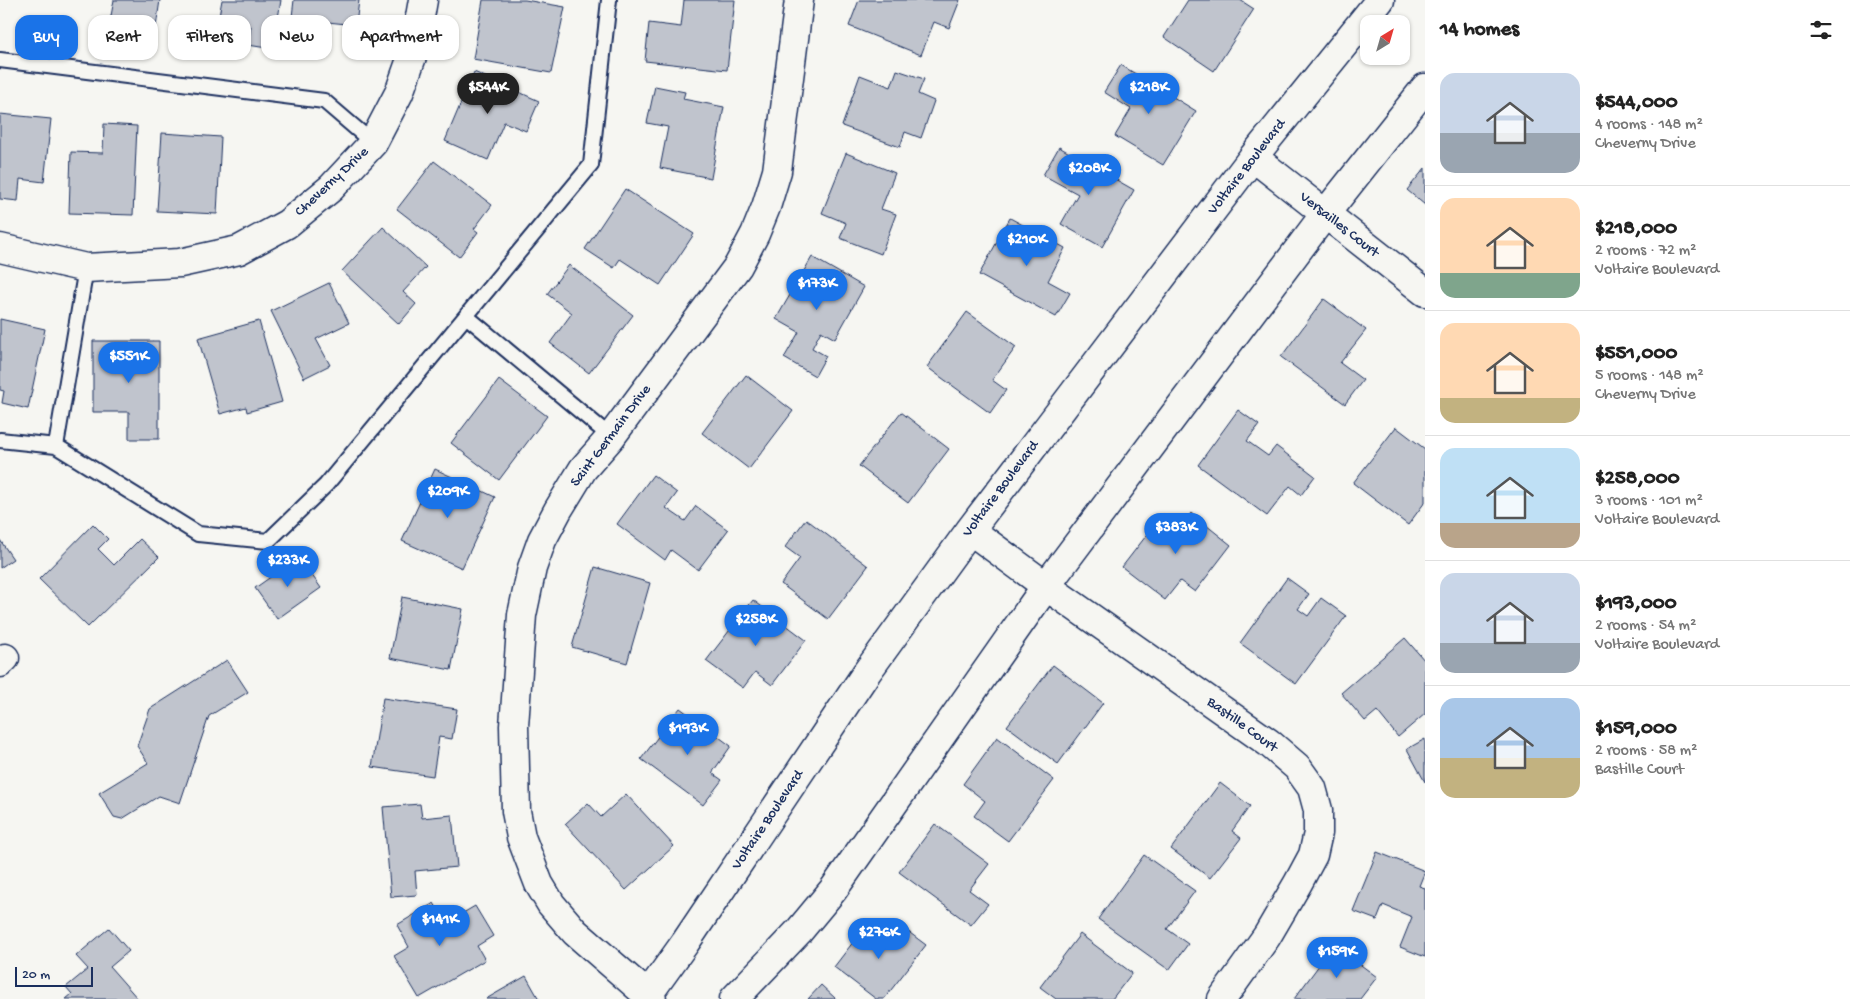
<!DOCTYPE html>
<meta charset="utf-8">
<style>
:root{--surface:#fff;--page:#f2f2f2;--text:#222;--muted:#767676;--line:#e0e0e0;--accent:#1a73e8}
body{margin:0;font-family:"Gochi Hand",sans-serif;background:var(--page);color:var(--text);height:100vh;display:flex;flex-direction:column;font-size:19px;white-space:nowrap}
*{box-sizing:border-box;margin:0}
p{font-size:16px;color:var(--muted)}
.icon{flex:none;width:28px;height:28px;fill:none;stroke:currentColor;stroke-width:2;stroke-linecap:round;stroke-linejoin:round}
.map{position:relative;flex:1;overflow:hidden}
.side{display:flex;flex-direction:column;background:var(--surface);width:425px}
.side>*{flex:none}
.hud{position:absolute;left:15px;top:15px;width:475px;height:45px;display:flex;gap:10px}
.needle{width:32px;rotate:37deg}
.tools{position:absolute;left:1360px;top:15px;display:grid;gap:10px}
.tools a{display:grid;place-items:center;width:50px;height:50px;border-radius:10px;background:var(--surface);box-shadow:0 1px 4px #0004;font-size:25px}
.scale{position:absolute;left:15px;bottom:12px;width:78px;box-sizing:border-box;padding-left:5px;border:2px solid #1b2f5e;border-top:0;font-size:14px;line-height:18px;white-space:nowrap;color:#1b2f5e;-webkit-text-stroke:4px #f6f6f2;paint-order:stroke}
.price{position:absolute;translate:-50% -42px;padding:0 11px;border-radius:18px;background:var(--accent);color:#fff;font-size:16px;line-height:32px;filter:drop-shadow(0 1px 2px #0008)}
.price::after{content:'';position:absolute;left:50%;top:30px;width:15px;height:11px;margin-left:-8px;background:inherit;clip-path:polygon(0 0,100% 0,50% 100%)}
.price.active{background:#222;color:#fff}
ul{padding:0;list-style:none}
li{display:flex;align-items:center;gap:15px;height:125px;padding:0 15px}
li+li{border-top:1px solid var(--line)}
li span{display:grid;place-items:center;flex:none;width:140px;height:100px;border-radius:15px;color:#555}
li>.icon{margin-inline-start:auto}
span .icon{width:60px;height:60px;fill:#fffc;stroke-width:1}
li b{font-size:21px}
h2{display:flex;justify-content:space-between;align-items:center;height:60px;padding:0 15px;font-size:21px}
.pill{padding:0 18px;border-radius:15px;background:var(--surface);box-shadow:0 1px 4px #0004;font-size:18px;line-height:45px}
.pill.active{background:var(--accent);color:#fff}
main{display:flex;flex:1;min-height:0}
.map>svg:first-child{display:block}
.building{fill:#c0c4cd;stroke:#1b2f5e}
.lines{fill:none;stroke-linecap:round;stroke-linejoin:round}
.lane-casing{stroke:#1b2f5e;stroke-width:18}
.street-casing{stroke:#1b2f5e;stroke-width:31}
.lane{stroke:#f6f6f2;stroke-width:14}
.street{stroke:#f6f6f2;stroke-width:28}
.labels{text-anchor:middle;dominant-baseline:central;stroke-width:4;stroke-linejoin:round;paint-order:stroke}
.street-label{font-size:15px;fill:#1b2f5e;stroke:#f6f6f2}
</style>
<main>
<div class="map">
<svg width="1425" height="999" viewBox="0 0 1425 999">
<rect width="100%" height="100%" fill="#f6f6f2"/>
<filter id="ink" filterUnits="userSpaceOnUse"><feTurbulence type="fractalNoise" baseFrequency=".02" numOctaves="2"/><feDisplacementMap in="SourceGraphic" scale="10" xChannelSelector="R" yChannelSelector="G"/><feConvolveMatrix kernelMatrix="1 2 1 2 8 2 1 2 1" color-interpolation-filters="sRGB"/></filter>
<g filter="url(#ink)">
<!-- building -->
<path class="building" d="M114 0H160L156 27 110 21Z
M222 0H281L273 49 248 45 251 26 218 21Z
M294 0H359L356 25 318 21 315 46 289 42Z
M483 0H525L565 7 551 73 473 59Z
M684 0H735L727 70 645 61 649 23 681 27Z
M859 0H960L949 28 934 22 921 55 849 26Z
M1188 0H1240L1254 9 1214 71 1164 37Z
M1121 65 1196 111 1163 165 1115 136 1131 109 1104 92Z
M897 70 924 79 918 94 934 101 921 138 905 132 900 147 842 126 860 75 891 87Z
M474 72 539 101 526 131 504 122 488 160 445 141Z
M655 86 685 92 683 99 724 107 711 178 660 168 668 127 647 123Z
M0 114 51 119 44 182 20 179 18 201 0 199Z
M104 124 137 126 133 215 69 213 71 152 103 153Z
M162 133 221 137 217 214 157 211Z
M1059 147 1134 190 1102 247 1061 224 1078 194 1043 175Z
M846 153 895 173 881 209 896 214 881 254 840 238 846 223 822 213Z
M434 161 492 205 474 229 478 232 459 257 397 209Z
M1425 168V205L1407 190Z
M625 189 694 234 660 285 620 259 614 268 585 249Z
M1010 218 1065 248 1048 281 1070 293 1056 317 979 275Z
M383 227 426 267 403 292 416 304 399 324 342 271Z
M812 257 864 287 835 339 821 331 812 348 826 356 815 376 784 358 799 332 776 319Z
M569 265 633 315 589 373 550 343 572 313 547 294Z
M329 283 349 323 316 339 330 365 304 378 271 311Z
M1324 299 1366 330 1340 363 1363 380 1345 404 1281 357Z
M967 312 1016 347 992 380 1006 390 990 413 927 367Z
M0 319 45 329 28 409 2 403 4 391 0 390Z
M259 321 282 402 247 412 246 407 220 414 198 338Z
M93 341H159V439H129V412H93Z
M746 375 793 411 749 469 702 433Z
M499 380 547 416 499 480 451 443Z
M1238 410 1259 425 1247 441 1268 456 1276 446 1315 476 1301 495 1290 486 1267 516 1198 465Z
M901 412 949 449 908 503 859 466Z
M1396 427 1425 449V502L1408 525 1353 483Z
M435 469 495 497 462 568 402 541Z
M653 475 677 493 666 508 685 521 696 506 728 530 698 570 671 550 665 560 617 524Z
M1191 513 1231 545 1195 592 1180 581 1165 600 1122 567 1163 514 1180 527Z
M806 519 868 566 828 619 781 584 800 558 785 547Z
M93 524 108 539 98 549 114 565 140 539 159 557 88 627 39 579Z
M0 540 13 559 0 568Z
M299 557 321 588 277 619 255 588Z
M595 567 650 583 627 663 572 647Z
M1287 578 1309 594 1298 609 1308 616 1321 598 1346 616 1296 684 1240 643Z
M402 597 463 609 451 670 390 658Z
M753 600 806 640 772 685 755 672 743 688 706 661Z
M1405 638 1425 661V714L1398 737 1377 711 1365 721 1341 693Z
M227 660 248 692 209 716 180 803 159 796 122 819 114 817 99 793 148 763 137 746 150 709Z
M1053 665 1103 703 1058 764 1007 726Z
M383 698 457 709 452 739 439 737 433 776 372 767Z
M680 708 731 746 712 773 722 780 703 805 641 759Z
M997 737 1054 780 1008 841 974 816 985 801 963 784Z
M1425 739V782L1407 749Z
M1220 783 1250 806 1232 831 1241 838 1210 878 1171 849Z
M626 794 674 846 626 890 565 824 588 803 601 817Z
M420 804 422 818 452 815 457 867 415 871 417 895 391 897 383 807Z
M935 824 989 864 969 890 988 904 971 925 899 872Z
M1377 852 1425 871 1419 886 1425 888V957L1400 947 1412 917 1383 905 1377 920 1353 911Z
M1144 855 1195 891 1167 929 1188 944 1169 970 1098 919Z
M434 903 446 923 475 906 493 936 477 946 485 960 419 998 394 956 409 947 397 925Z
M867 924 891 942 902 927 926 945 884 999H876L834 967Z
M109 928 129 951 110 967 138 999H66L72 994 66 987 88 969 76 956Z
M1080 934 1132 973 1112 999H1056L1040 987Z
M1334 945 1377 977 1360 999H1294Z
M526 976 539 999H486Z
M821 985 836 999H808Z"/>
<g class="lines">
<!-- lane casing -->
<g class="lane-casing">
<path id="lane" d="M0 60 324 101 373 143
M466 316 611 437
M0 440 56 446 198 534 268 541 326 485 591 165 609 0
M56 446 86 268"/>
</g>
<!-- street casing -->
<g class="street-casing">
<path id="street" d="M1253 157 1425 292
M0 248 86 268 180 263 239 250 287 224 331 188 373 143 399 93 414 51 423 0
M970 530 1046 586 1269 743 1297 767 1312 788 1318 810V833L1313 855 1298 883 1267 936 1222 999
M0 663 5 658
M647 996 685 943 867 672 970 530 1253 157 1380 0
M652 999 575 932 551 904 539 884 521 837 516 811 514 726 522 615 532 568 542 540 558 510 583 469 611 437 738 266 755 234 766 207 777 171 799 0
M734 999 799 931 833 890 1046 586 1325 214 1425 88"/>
</g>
<!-- lane -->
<use href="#lane" class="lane"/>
<!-- street -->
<use href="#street" class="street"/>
</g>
</g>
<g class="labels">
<!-- street labels -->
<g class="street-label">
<text transform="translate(1247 167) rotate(-52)">Voltaire Boulevard</text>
<text transform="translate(332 182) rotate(-43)">Cheverny Drive</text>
<text transform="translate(1339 225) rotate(38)">Versailles Court</text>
<text transform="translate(611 436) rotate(-53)">Saint Germain Drive</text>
<text transform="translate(1001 489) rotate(-53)">Voltaire Boulevard</text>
<text transform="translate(1242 725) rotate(36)">Bastille Court</text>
<text transform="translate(768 820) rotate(-56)">Voltaire Boulevard</text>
</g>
</g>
</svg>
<div class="tools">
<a><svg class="needle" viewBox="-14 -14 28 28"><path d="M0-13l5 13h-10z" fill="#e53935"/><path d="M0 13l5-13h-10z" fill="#767676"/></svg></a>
</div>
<div class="scale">20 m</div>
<b class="price active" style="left:488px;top:115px">$544K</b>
<b class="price" style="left:1149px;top:115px">$218K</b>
<b class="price" style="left:1089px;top:196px">$208K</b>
<b class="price" style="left:1027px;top:267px">$210K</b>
<b class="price" style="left:817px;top:311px">$173K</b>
<b class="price" style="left:129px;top:384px">$551K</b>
<b class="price" style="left:448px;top:519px">$209K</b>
<b class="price" style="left:1176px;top:555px">$383K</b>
<b class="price" style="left:288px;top:588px">$233K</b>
<b class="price" style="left:756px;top:647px">$258K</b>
<b class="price" style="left:688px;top:756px">$193K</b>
<b class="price" style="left:440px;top:947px">$141K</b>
<b class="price" style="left:879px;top:960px">$276K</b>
<b class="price" style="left:1337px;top:979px">$159K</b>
<div class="hud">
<a class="pill active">Buy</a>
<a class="pill">Rent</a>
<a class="pill">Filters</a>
<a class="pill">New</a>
<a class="pill">Apartment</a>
</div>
</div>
<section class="side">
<h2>14 homes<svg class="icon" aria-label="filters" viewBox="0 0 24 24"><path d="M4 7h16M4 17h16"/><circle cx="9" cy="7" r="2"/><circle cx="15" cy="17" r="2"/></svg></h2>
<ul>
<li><span style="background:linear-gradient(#c9d6e8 60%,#9aa5b1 0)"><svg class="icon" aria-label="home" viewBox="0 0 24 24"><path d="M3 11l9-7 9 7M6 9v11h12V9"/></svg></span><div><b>$544,000</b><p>4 rooms · 148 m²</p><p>Cheverny Drive</p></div></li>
<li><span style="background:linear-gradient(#ffd9b3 75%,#7fa58c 0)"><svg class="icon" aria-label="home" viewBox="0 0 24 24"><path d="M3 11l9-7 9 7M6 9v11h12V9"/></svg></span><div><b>$218,000</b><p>2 rooms · 72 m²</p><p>Voltaire Boulevard</p></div></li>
<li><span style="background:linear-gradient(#ffd9b3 75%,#c2b280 0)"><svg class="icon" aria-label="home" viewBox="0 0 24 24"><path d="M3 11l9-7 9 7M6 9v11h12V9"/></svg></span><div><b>$551,000</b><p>5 rooms · 148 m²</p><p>Cheverny Drive</p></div></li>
<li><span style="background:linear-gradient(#bfe0f5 75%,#b9a48a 0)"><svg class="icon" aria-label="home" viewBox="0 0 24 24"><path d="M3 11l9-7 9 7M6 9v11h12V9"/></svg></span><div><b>$258,000</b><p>3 rooms · 101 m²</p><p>Voltaire Boulevard</p></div></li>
<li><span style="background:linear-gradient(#c9d6e8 70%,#9aa5b1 0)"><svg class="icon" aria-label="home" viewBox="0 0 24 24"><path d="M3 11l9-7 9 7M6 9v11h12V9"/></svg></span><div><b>$193,000</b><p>2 rooms · 54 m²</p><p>Voltaire Boulevard</p></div></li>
<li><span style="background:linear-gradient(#a9c7e8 60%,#c2b280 0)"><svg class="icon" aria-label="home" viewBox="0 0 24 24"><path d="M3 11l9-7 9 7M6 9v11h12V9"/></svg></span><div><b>$159,000</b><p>2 rooms · 58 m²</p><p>Bastille Court</p></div></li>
</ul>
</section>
</main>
